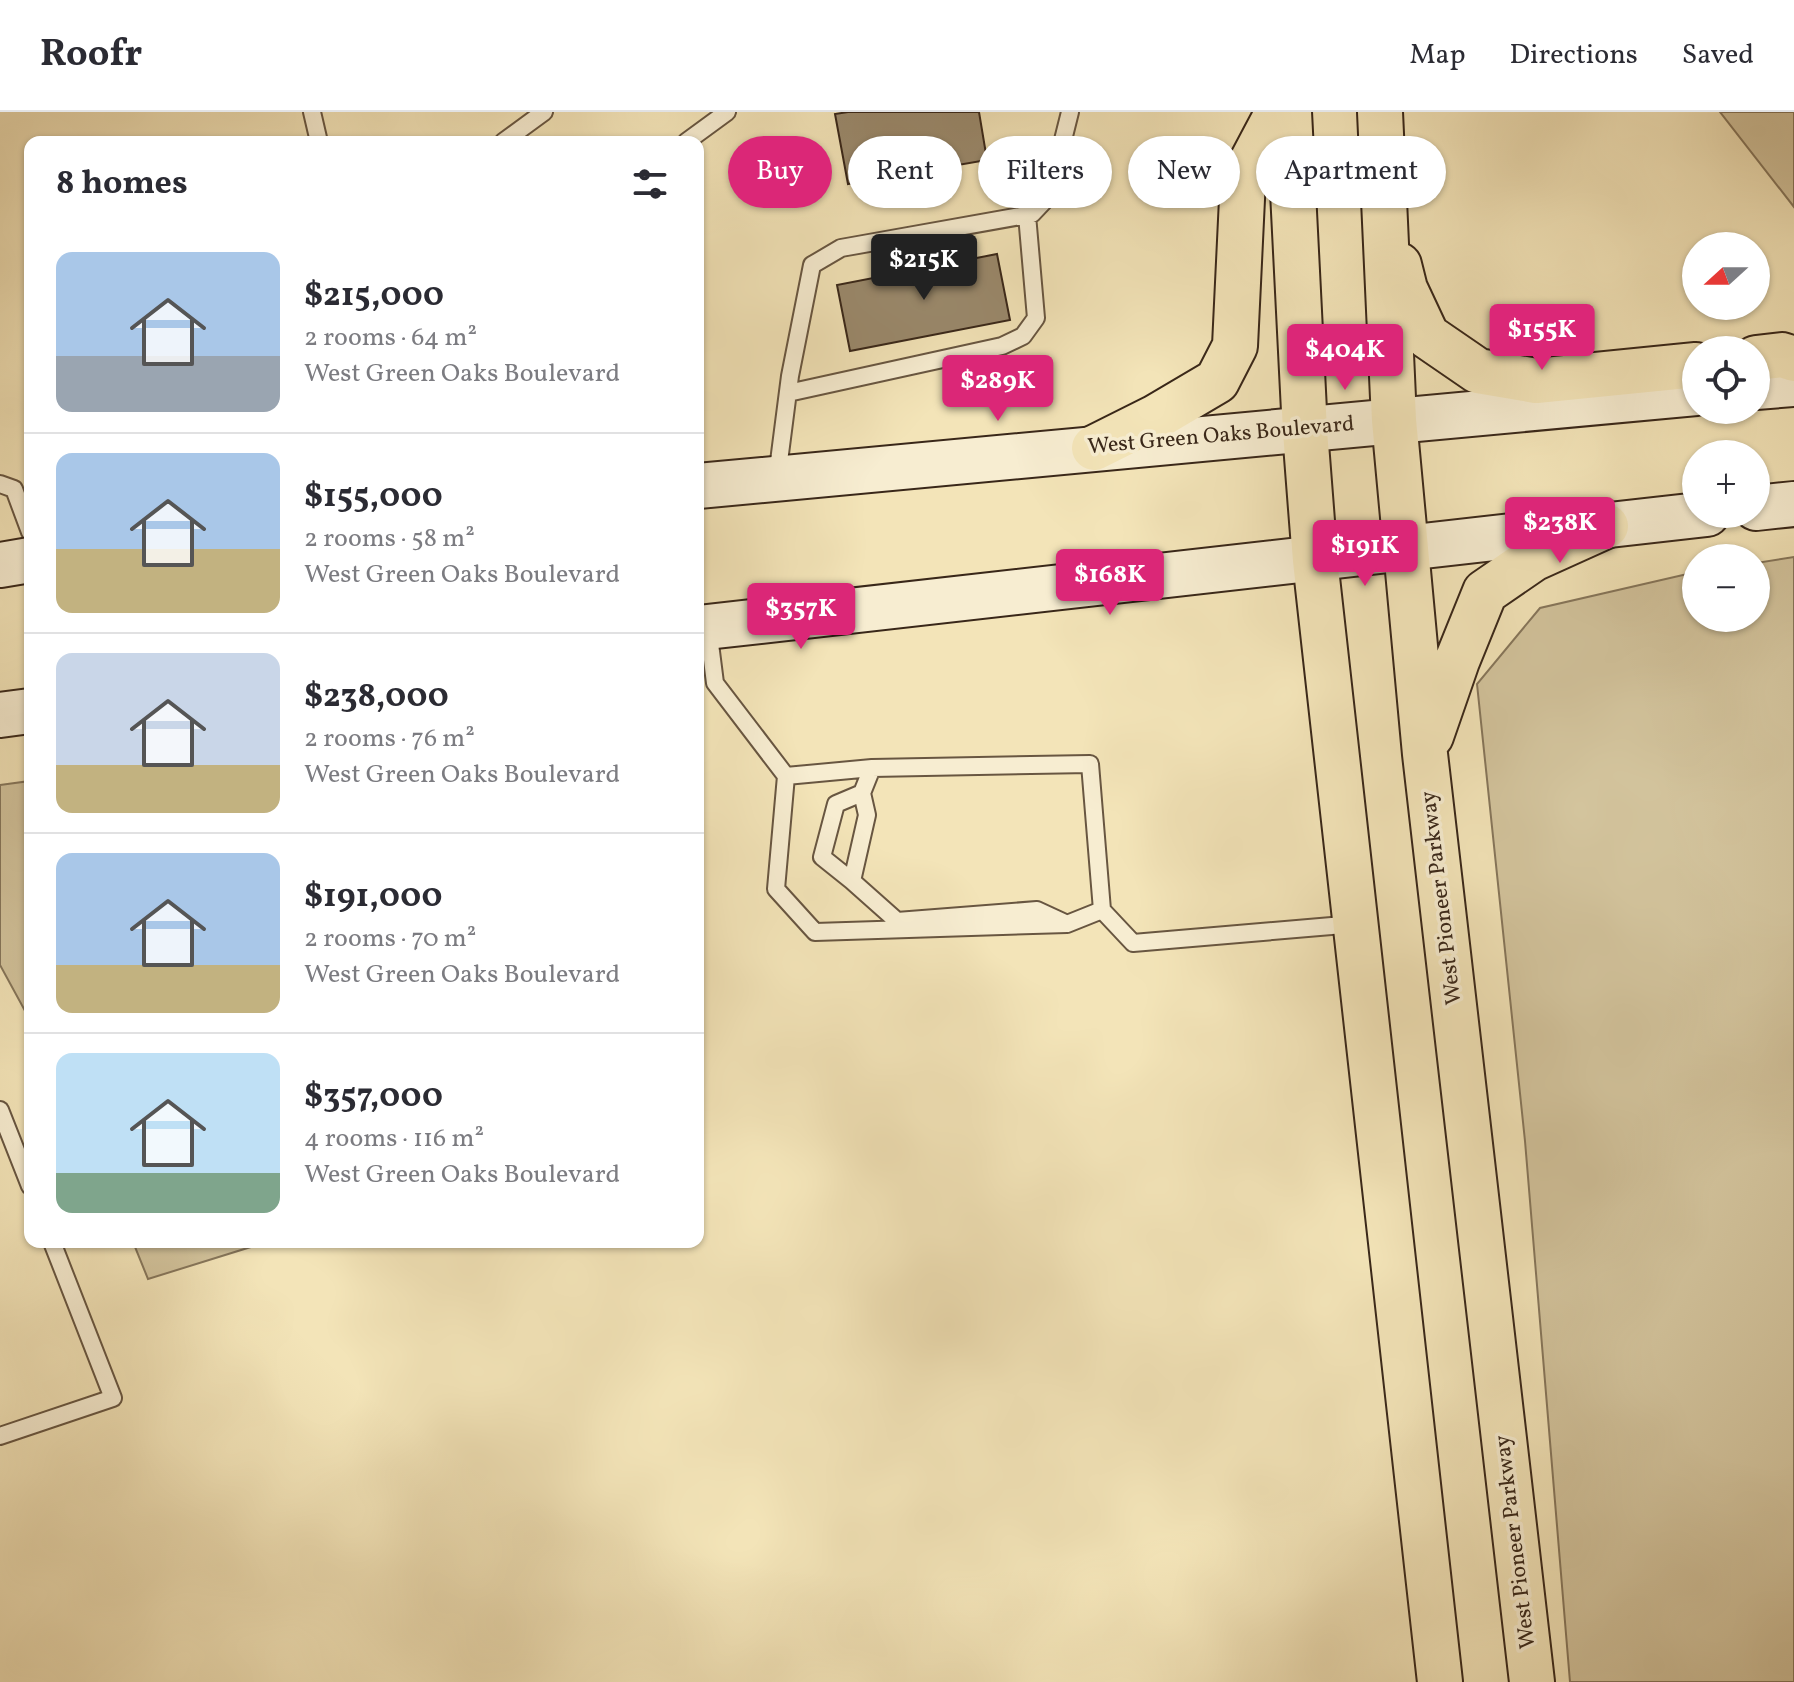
<!DOCTYPE html>
<meta charset="utf-8">
<style>
:root{--surface:#fff;--page:#f2f2f3;--text:#2b2b33;--muted:#7c7c81;--line:#e1e1e2;--accent:#db2777}
body{margin:0;font-family:Vollkorn,serif;background:var(--page);color:var(--text);height:100vh;display:flex;flex-direction:column;font-size:30px;white-space:nowrap}
*{box-sizing:border-box;margin:0}
p{font-size:26px;color:var(--muted)}
.icon{flex:none;width:44px;height:44px;fill:none;stroke:currentColor;stroke-width:2;stroke-linecap:round;stroke-linejoin:round}
.map{position:relative;flex:1;overflow:hidden}
.side{position:absolute;left:24px;top:24px;width:680px;height:1112px;display:flex;flex-direction:column;background:var(--surface);border-radius:16px;box-shadow:0 2px 6px #0004}
.side>*{flex:none}
.banner{position:absolute;left:728px;top:24px;width:760px;height:72px;display:flex;gap:16px}
.needle{width:52px;rotate:249deg}
.tools{position:absolute;left:1682px;top:120px;display:grid;gap:16px}
.tools a{display:grid;place-items:center;width:88px;height:88px;border-radius:50%;background:var(--surface);box-shadow:0 2px 6px #0004;font-size:40px}
.price{position:absolute;translate:-50% -68px;padding:0 18px;border-radius:8px;background:var(--accent);color:#fff;font-size:26px;line-height:52px;filter:drop-shadow(0 2px 4px #0008)}
.price::after{content:'';position:absolute;left:50%;top:48px;width:24px;height:18px;margin-left:-12px;background:inherit;clip-path:polygon(0 0,100% 0,50% 100%)}
.price.selected{background:#222;color:#fff}
ul{padding:0;list-style:none}
li{display:flex;align-items:center;gap:24px;height:200px;padding:0 32px}
li+li{border-top:2px solid var(--line)}
li span{display:grid;place-items:center;flex:none;width:224px;height:160px;border-radius:16px;color:#555}
li>.icon{margin-inline-start:auto}
span .icon{width:96px;height:96px;fill:#fffc;stroke-width:1}
li b{font-size:34px}
h2{display:flex;justify-content:space-between;align-items:center;height:96px;padding:0 32px;font-size:34px}
.tag{padding:0 28px;border-radius:36px;background:var(--surface);box-shadow:0 2px 6px #0004;font-size:28px;line-height:72px}
.tag.selected{background:var(--accent);color:#fff}
header{display:flex;align-items:center;gap:48px;box-sizing:border-box;height:112px;padding:0 40px;background:var(--surface);border-bottom:2px solid var(--line)}
header strong{font-size:38px}
nav{display:flex;gap:44px;margin-inline-start:auto;font-size:28px}
.map>svg:first-child{display:block}
.green{fill:#d3c49d;stroke:#86765b;stroke-width:2}
.building{fill:#9a896c;stroke:#392719;stroke-width:2}
.lines{fill:none;stroke-linecap:round;stroke-linejoin:round}
.service-casing{stroke:#685641;stroke-width:20}
.secondary-casing{stroke:#392719;stroke-width:48}
.primary-casing{stroke:#392719;stroke-width:48}
.service{stroke:#f7edd1;stroke-width:16}
.secondary{stroke:#f7edd1;stroke-width:44}
.primary{stroke:#f3e4b8;stroke-width:44}
.labels{text-anchor:middle;dominant-baseline:central;stroke-width:7;stroke-linejoin:round;paint-order:stroke}
.street-label{font-size:22px;fill:#392719;stroke:#f7edd1}
</style>
<header>
<strong>Roofr</strong>
<nav><a>Map</a><a>Directions</a><a>Saved</a></nav>
</header>
<div class="map">
<svg width="1794" height="1570" viewBox="0 0 1794 1570">
<rect width="100%" height="100%" fill="#f3e4b8"/>
<filter id="stains"><feTurbulence type="fractalNoise" baseFrequency=".0025" numOctaves="4"/><feColorMatrix values="0 0 0 0 .2 0 0 0 0 .09 0 0 0 0 .02 0 0 0 .5 -.17"/></filter>
<radialGradient id="worn" r=".72"><stop offset=".6" stop-color="#630" stop-opacity="0"/><stop offset="1" stop-color="#630" stop-opacity=".3"/></radialGradient>
<!-- green -->
<path class="green" d="M1720 0H1794V95Z
M1794 445V1570H1570L1525 1029 1477 572 1540 496 1696 460V506H1756V451Z
M30 669V908L0 853V673Z
M133 1130H267L148 1167Z"/>
<!-- building -->
<path class="building" d="M848 0H979L987 48 848 72 835 2Z
M997 142 1010 208 850 239 837 173Z"/>
<g class="lines">
<!-- service casing -->
<g class="service-casing">
<path id="service" d="M312 0 319 30
M503 30 544 0
M686 30 727 0
M788 281 1002 234 1023 224 1036 206 1027 103
M777 365 790 264 812 153 841 136 1032 102 1049 84 1070 0
M0 372 14 377 30 420
M708 516 715 571 786 664 776 777 815 820 1067 812 1102 798
M872 656 862 681 867 703 852 769 897 809 1037 798 1063 810
M786 664 872 656 1090 652 1102 798 1133 831 1355 812
M852 769 822 745 836 692 862 681
M0 998 30 1074
M0 1324 113 1286 52 1130"/>
</g>
<!-- secondary casing -->
<g class="secondary-casing">
<path id="secondary" d="M1756 275 1794 272
M698 374 1696 281
M1756 396 1794 392
M0 453 30 448
M698 516 1707 402
M0 603 30 599"/>
</g>
<!-- primary casing -->
<g class="primary-casing">
<path id="primary" d="M1289 0 1305 319 1315 448 1440 1570
M1380 0 1394 308 1425 642 1532 1570
M1399 153 1405 177 1427 224 1478 259 1536 269 1696 253
M1756 246 1782 243 1794 247
M1094 336 1156 305 1217 269 1235 234 1243 66 1278 0
M1431 624 1457 549 1485 480 1533 447 1606 414"/>
</g>
<!-- service -->
<use href="#service" class="service"/>
<!-- secondary -->
<use href="#secondary" class="secondary"/>
<!-- primary -->
<use href="#primary" class="primary"/>
</g>
<g class="labels">
<!-- street labels -->
<g class="street-label">
<text transform="translate(1221 324) rotate(-5)">West Green Oaks Boulevard</text>
<text transform="translate(1442 786) rotate(-97)">West Pioneer Parkway</text>
<text transform="translate(1516 1430) rotate(-97)">West Pioneer Parkway</text>
</g>
</g>
<rect width="100%" height="100%" filter="url(#stains)"/>
<rect width="100%" height="100%" fill="url(#worn)"/>
</svg>
<div class="tools">
<a><svg class="needle" viewBox="-14 -14 28 28"><path d="M0-13l5 13h-10z" fill="#e53935"/><path d="M0 13l5-13h-10z" fill="#7c7c81"/></svg></a>
<a><svg class="icon" aria-label="locate" viewBox="0 0 24 24"><circle cx="12" cy="12" r="6"/><path d="M12 2v4M12 18v4M2 12h4M18 12h4"/></svg></a>
<a>+</a>
<a>−</a>
</div>
<b class="price selected" style="left:924px;top:190px">$215K</b>
<b class="price" style="left:1542px;top:260px">$155K</b>
<b class="price" style="left:1345px;top:280px">$404K</b>
<b class="price" style="left:998px;top:311px">$289K</b>
<b class="price" style="left:1560px;top:453px">$238K</b>
<b class="price" style="left:1365px;top:476px">$191K</b>
<b class="price" style="left:1110px;top:505px">$168K</b>
<b class="price" style="left:801px;top:539px">$357K</b>
<div class="banner">
<a class="tag selected">Buy</a>
<a class="tag">Rent</a>
<a class="tag">Filters</a>
<a class="tag">New</a>
<a class="tag">Apartment</a>
</div>
<section class="side">
<h2>8 homes<svg class="icon" aria-label="filters" viewBox="0 0 24 24"><path d="M4 7h16M4 17h16"/><circle cx="9" cy="7" r="2"/><circle cx="15" cy="17" r="2"/></svg></h2>
<ul>
<li><span style="background:linear-gradient(#a9c7e8 65%,#9aa5b1 0)"><svg class="icon" aria-label="home" viewBox="0 0 24 24"><path d="M3 11l9-7 9 7M6 9v11h12V9"/></svg></span><div><b>$215,000</b><p>2 rooms · 64 m²</p><p>West Green Oaks Boulevard</p></div></li>
<li><span style="background:linear-gradient(#a9c7e8 60%,#c2b280 0)"><svg class="icon" aria-label="home" viewBox="0 0 24 24"><path d="M3 11l9-7 9 7M6 9v11h12V9"/></svg></span><div><b>$155,000</b><p>2 rooms · 58 m²</p><p>West Green Oaks Boulevard</p></div></li>
<li><span style="background:linear-gradient(#c9d6e8 70%,#c2b280 0)"><svg class="icon" aria-label="home" viewBox="0 0 24 24"><path d="M3 11l9-7 9 7M6 9v11h12V9"/></svg></span><div><b>$238,000</b><p>2 rooms · 76 m²</p><p>West Green Oaks Boulevard</p></div></li>
<li><span style="background:linear-gradient(#a9c7e8 70%,#c2b280 0)"><svg class="icon" aria-label="home" viewBox="0 0 24 24"><path d="M3 11l9-7 9 7M6 9v11h12V9"/></svg></span><div><b>$191,000</b><p>2 rooms · 70 m²</p><p>West Green Oaks Boulevard</p></div></li>
<li><span style="background:linear-gradient(#bfe0f5 75%,#7fa58c 0)"><svg class="icon" aria-label="home" viewBox="0 0 24 24"><path d="M3 11l9-7 9 7M6 9v11h12V9"/></svg></span><div><b>$357,000</b><p>4 rooms · 116 m²</p><p>West Green Oaks Boulevard</p></div></li>
</ul>
</section>
</div>
